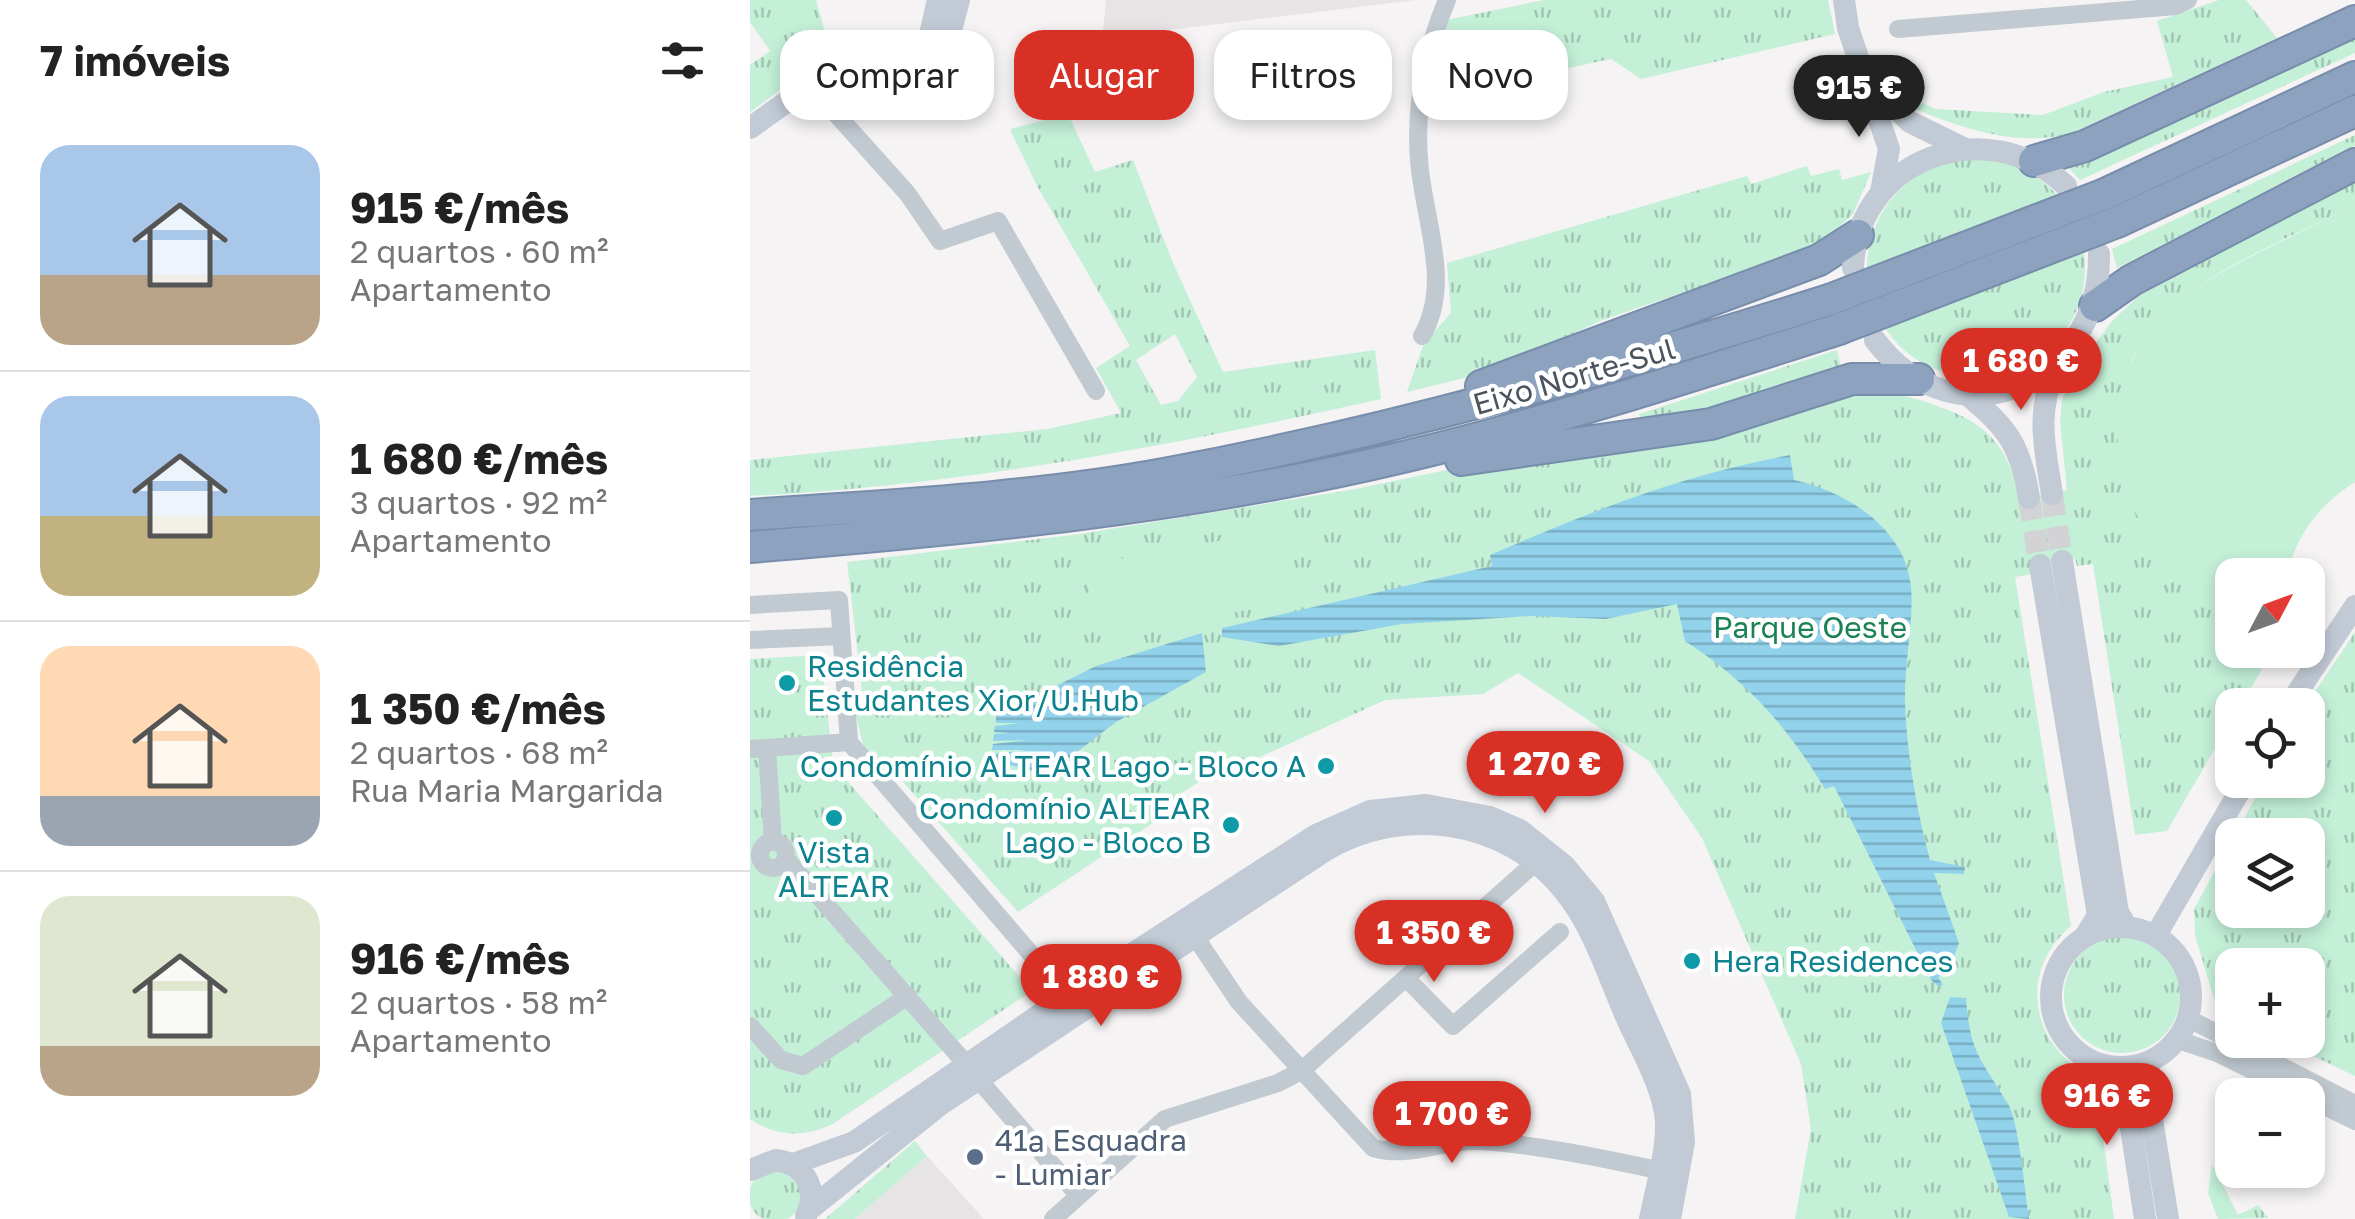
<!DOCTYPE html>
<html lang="pt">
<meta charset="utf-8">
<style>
:root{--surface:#fff;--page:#f6f6f6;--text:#222;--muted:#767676;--line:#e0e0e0;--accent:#d93025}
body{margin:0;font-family:"Golos Text",sans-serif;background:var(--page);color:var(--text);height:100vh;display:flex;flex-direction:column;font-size:38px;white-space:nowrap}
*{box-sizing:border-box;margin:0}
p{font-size:32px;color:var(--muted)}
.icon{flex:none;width:55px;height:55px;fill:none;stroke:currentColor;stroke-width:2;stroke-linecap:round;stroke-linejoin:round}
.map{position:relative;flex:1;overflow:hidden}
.drawer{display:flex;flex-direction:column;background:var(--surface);width:750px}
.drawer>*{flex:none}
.guide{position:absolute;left:30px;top:30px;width:950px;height:90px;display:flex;gap:20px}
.needle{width:65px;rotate:49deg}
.fabs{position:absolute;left:1465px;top:558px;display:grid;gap:20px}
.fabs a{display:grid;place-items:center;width:110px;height:110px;border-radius:20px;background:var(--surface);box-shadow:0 5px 15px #0003;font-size:50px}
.price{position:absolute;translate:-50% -85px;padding:0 22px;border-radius:35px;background:var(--accent);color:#fff;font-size:32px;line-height:65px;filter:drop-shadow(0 2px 5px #0008)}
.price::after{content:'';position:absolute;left:50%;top:60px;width:30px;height:22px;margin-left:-15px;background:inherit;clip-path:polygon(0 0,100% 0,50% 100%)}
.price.on{background:#222;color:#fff}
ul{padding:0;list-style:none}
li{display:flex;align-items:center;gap:30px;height:250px;padding:0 40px}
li+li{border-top:2px solid var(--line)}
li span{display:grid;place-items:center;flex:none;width:280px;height:200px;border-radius:30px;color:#555}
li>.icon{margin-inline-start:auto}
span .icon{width:120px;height:120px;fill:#fffc;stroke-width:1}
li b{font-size:42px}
h2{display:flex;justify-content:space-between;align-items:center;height:120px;padding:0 40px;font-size:42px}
.pill{padding:0 35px;border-radius:30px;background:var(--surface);box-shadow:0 5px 15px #0003;font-size:35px;line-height:90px}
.pill.on{background:var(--accent);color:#fff}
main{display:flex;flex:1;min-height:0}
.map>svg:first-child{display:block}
.education{fill:#e6e4e5}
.grass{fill:url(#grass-tufts);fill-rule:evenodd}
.pitch{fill:#c4f0d8}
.water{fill:url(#water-rules)}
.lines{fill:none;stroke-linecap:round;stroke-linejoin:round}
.secondary-tunnel{stroke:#d3d3d6;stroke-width:22;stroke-dasharray:22 11;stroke-linecap:butt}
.highway-casing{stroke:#778dab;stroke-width:34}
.street{stroke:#c1c9d1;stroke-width:18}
.secondary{stroke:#c1cad5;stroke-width:22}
.highway{stroke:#8ca2bf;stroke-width:30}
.highway-bridge-casing{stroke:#778dab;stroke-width:34;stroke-linecap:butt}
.highway-bridge{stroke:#8ca2bf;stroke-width:30}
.culture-dot{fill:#0f9aa8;stroke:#fff;stroke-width:4}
.service-dot{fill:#5c6f8a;stroke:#fff;stroke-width:4}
.labels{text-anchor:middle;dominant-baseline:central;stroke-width:9;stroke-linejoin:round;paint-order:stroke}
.street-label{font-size:30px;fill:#4b5560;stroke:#fff}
.park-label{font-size:30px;fill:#1a8255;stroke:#fff}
.culture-label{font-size:30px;fill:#0d838f;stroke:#fff;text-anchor:start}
.service-label{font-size:30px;fill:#4e5e75;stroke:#fff;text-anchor:start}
</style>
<main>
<section class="drawer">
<h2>7 imóveis<svg class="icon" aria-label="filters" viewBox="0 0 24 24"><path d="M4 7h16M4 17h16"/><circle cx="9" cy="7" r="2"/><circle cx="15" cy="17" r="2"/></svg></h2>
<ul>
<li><span style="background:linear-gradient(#a9c7e8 65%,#b9a48a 0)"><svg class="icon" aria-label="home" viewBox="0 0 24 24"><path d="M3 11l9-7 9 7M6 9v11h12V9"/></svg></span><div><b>915 €/mês</b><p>2 quartos · 60 m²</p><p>Apartamento</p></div></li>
<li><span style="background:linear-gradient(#a9c7e8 60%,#c2b280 0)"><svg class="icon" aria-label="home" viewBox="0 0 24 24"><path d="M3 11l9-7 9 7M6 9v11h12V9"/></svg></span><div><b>1 680 €/mês</b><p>3 quartos · 92 m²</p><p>Apartamento</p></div></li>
<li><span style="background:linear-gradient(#ffd9b3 75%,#9aa5b1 0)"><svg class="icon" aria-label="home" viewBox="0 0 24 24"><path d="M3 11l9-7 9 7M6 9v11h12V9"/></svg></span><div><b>1 350 €/mês</b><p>2 quartos · 68 m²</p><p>Rua Maria Margarida</p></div></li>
<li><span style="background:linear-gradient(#dfe7d0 75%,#b9a48a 0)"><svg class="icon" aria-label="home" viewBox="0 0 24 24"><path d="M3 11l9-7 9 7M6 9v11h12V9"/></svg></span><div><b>916 €/mês</b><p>2 quartos · 58 m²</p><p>Apartamento</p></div></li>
</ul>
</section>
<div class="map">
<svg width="1605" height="1219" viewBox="0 0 1605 1219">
<defs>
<pattern id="grass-tufts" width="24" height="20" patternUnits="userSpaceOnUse" patternTransform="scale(2.5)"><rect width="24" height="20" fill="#c4f0d8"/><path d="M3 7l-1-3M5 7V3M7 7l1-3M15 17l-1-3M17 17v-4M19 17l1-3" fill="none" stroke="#a1c5b3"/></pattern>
<pattern id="water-rules" width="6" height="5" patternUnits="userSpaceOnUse" patternTransform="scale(2.5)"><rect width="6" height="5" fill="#92d3eb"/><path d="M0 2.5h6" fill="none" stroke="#79aec2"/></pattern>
</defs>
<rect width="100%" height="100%" fill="#f5f3f3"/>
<!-- education -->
<path class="education" d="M356 0H666L352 38Z
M177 1156 234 1219H105L160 1171Z"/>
<!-- grass -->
<path class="grass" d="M0 0H66L81 53 0 112V65L20 51 0 22Z
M794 0H1078L1085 34 891 79 861 59 692 95 696 20Z
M1469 0H1496L1527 38 1322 133C1268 148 1209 128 1159 106L1167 100 1185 109 1293 115 1354 92 1423 77 1407 21Z
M1605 31V53L1330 180 1318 167Z
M318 114 345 172 383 160 423 263 473 372 625 350 631 399C424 445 213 486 0 496V460L297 429 371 413 346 368 380 346 286 184 260 129ZM425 334 447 377 428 401 411 405 386 360Z
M1605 135V146L1367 268 1362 249Z
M1117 268a109 109 0 1 1 218 0a109 109 0 1 1-218 0Z
M1057 166 1061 176 1089 169 1092 180 1121 172 1103 214 1071 245 850 321 739 372 657 392 674 343 701 313 697 263 997 176 1001 184Z
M1605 180V205C1526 246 1423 278 1381 362L1482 575V650H1508L1519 657 1491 705H1482V719L1417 831 1385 835 1343 564 1327 566 1325 559 1282 566V574L1265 577 1321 926C1267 971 1280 1050 1345 1077L1364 1219H1045L1061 1129 1051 1064 952 838 899 761 768 673 733 694 635 700 486 768 481 762 430 794 436 801 268 912 139 766 130 773 113 744 104 709 114 707 97 562 330 534 600 490 1098 387 1102 396C1129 389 1153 394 1179 403 1234 421 1258 442 1269 499L1317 490 1310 422 1312 400 1323 375 1361 322 1389 296 1387 292Z
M1087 350 1091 366 974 406 892 421 889 414Z
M1605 632V1076L1530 1040H1558V965H1482V1017L1467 1009 1445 935 1444 909 1482 839V910H1558V835H1485L1515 780H1558L1556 705Z
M71 655 83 765 282 991 84 1123C57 1138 26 1137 0 1119V659Z
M1314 995a58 58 0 1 1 116 0a58 58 0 1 1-116 0Z
M165 1141 177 1156 105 1219H75Z
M1462 1164 1488 1215 1508 1205 1518 1218 1468 1219 1458 1193Z
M-1 1196a26 26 0 1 1 52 0a26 26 0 1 1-52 0Z"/>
<!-- pitch -->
<path class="pitch" d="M1605 205V482C1571 504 1545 534 1538 575H1482V630L1423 572 1383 509 1377 510C1332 310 1457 281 1605 205Z
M534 529 547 601 349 636 336 565Z"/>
<!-- water -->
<path class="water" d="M1040 455 1044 480C1095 491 1156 528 1161 587 1164 624 1154 664 1155 701 1157 756 1166 808 1180 860L1215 867 1214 874 1184 873 1209 943 1198 972 1188 977 1193 985 1188 986 1181 980 1084 786 1075 789C1037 726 997 681 935 641L927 604 856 619 781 616 652 624 529 646 472 637V628L742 566 740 555C845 510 928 476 1040 455Z
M452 633 456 672 366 722 297 775 240 760 241 754 278 750H242L243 744 281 740 243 741 244 734 260 733 244 732 245 726 269 723H246V716L346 666Z
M1200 997 1216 998C1220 1054 1231 1059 1258 1104 1269 1121 1275 1195 1279 1219L1259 1217 1191 1023Z"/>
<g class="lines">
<!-- secondary-tunnel -->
<path class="secondary-tunnel" d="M1302 494 1312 561
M1279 498 1290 565"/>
<!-- highway casing -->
<g class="highway-casing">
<path id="highway" d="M1284 161 1335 146 1605 21
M1355 194 1605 77
M1367 222 1605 111
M1345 306 1382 280 1605 164
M731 386 1069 260 1108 235
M711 460 961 424 1102 379H1169
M0 515C138 505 278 499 414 474 640 432 860 369 1079 300
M0 547C219 529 439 508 653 457 800 422 945 375 1089 329"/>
</g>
<!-- street -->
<path class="street" d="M1148 29 1426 6 1438 0
M60 85 157 193 190 241 248 221 346 391
M672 336C703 282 673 218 669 160 665 105 676 50 697 0
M0 605 89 600 99 742 317 996
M0 640 91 636
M17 748 23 842
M0 749 99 742
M10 855a13 13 0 1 1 26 0a13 13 0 1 1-26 0Z
M36 859 217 1065
M438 926 489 1002 623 1148C660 1159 693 1139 730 1141 793 1145 860 1160 922 1173
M656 978 703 1026 810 932
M1439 1019 1605 1104
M0 1026 31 1060 53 1066 158 996
M1428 1040 1467 1053 1552 1095
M228 1079 329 1196
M1558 1098 1605 1121
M303 1219 415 1119 528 1083 551 1071 786 862"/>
<!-- secondary -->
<path class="secondary" d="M1094 0 1098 28 1139 149 1131 192
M168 63 177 47 188 0
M1124 88 1160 122 1213 148
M0 128 60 85 108 69 182 62 195 53 209 0
M1103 268C1107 157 1239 111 1316 186
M1125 340C1206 448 1351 384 1349 254
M1215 393C1257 426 1271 446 1279 498
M1302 494C1294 443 1286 415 1306 365
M1312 561 1368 912 1376 926
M1290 565 1348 915 1336 935
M1539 705 1605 606
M1301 997a70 70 0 1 1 140 0a70 70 0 1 1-140 0Z
M1406 935 1496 780
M1400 1062 1396 1082 1418 1219
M1372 1069 1395 1219
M43 1164 104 1142 317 996 566 835 620 811 676 805 740 817 770 830 814 865 844 901 930 1094 934 1142 920 1219
M0 1170 26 1160C55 1164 69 1189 56 1216
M60 1209 191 1104 573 852C651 804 756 818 814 891 843 926 857 973 875 1014 889 1047 913 1085 916 1121 917 1153 906 1188 900 1219"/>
<!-- highway -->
<use href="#highway" class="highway"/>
<!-- highway-bridge casing -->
<g class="highway-bridge-casing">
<path id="highway-bridge" d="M1079 300 1355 194
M1089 329 1367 222"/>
</g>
<!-- highway-bridge -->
<use href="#highway-bridge" class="highway-bridge"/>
</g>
<!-- markers -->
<g class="culture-dot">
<circle cx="37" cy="683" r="10"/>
<circle cx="576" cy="766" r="10"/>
<circle cx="84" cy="818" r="10"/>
<circle cx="481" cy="825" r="10"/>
<circle cx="942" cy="961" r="10"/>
</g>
<circle class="service-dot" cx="225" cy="1157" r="10"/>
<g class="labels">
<!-- street labels -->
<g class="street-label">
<text transform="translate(824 376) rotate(-16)">Eixo Norte-Sul</text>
</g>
<!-- park labels -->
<g class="park-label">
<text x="1060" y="627">Parque Oeste</text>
</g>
<!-- culture labels -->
<g class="culture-label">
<text x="57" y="666">Residência<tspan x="57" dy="34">Estudantes Xior/U.Hub</tspan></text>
<text x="556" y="766" text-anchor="end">Condomínio ALTEAR Lago - Bloco A</text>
<text x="461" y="808" text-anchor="end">Condomínio ALTEAR<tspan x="461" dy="34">Lago - Bloco B</tspan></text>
<text x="84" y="852" text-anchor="middle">Vista<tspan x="84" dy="34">ALTEAR</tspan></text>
<text x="962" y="961">Hera Residences</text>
</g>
<!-- service labels -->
<g class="service-label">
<text x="245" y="1140">41ª Esquadra<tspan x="245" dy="34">- Lumiar</tspan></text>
</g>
</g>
</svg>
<div class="fabs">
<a><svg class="needle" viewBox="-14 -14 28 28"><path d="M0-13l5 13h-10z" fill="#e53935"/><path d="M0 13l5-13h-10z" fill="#767676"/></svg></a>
<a><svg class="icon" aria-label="locate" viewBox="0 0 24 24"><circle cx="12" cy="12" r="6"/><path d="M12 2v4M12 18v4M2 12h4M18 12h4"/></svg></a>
<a><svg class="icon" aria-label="layers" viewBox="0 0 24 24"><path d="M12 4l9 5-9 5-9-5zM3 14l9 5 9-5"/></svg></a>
<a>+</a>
<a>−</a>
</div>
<b class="price on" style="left:1109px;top:140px">915 €</b>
<b class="price" style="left:1271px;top:413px">1 680 €</b>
<b class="price" style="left:795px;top:816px">1 270 €</b>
<b class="price" style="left:684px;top:985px">1 350 €</b>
<b class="price" style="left:351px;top:1029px">1 880 €</b>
<b class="price" style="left:1357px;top:1148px">916 €</b>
<b class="price" style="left:702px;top:1166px">1 700 €</b>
<div class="guide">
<a class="pill">Comprar</a>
<a class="pill on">Alugar</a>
<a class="pill">Filtros</a>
<a class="pill">Novo</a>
</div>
</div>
</main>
